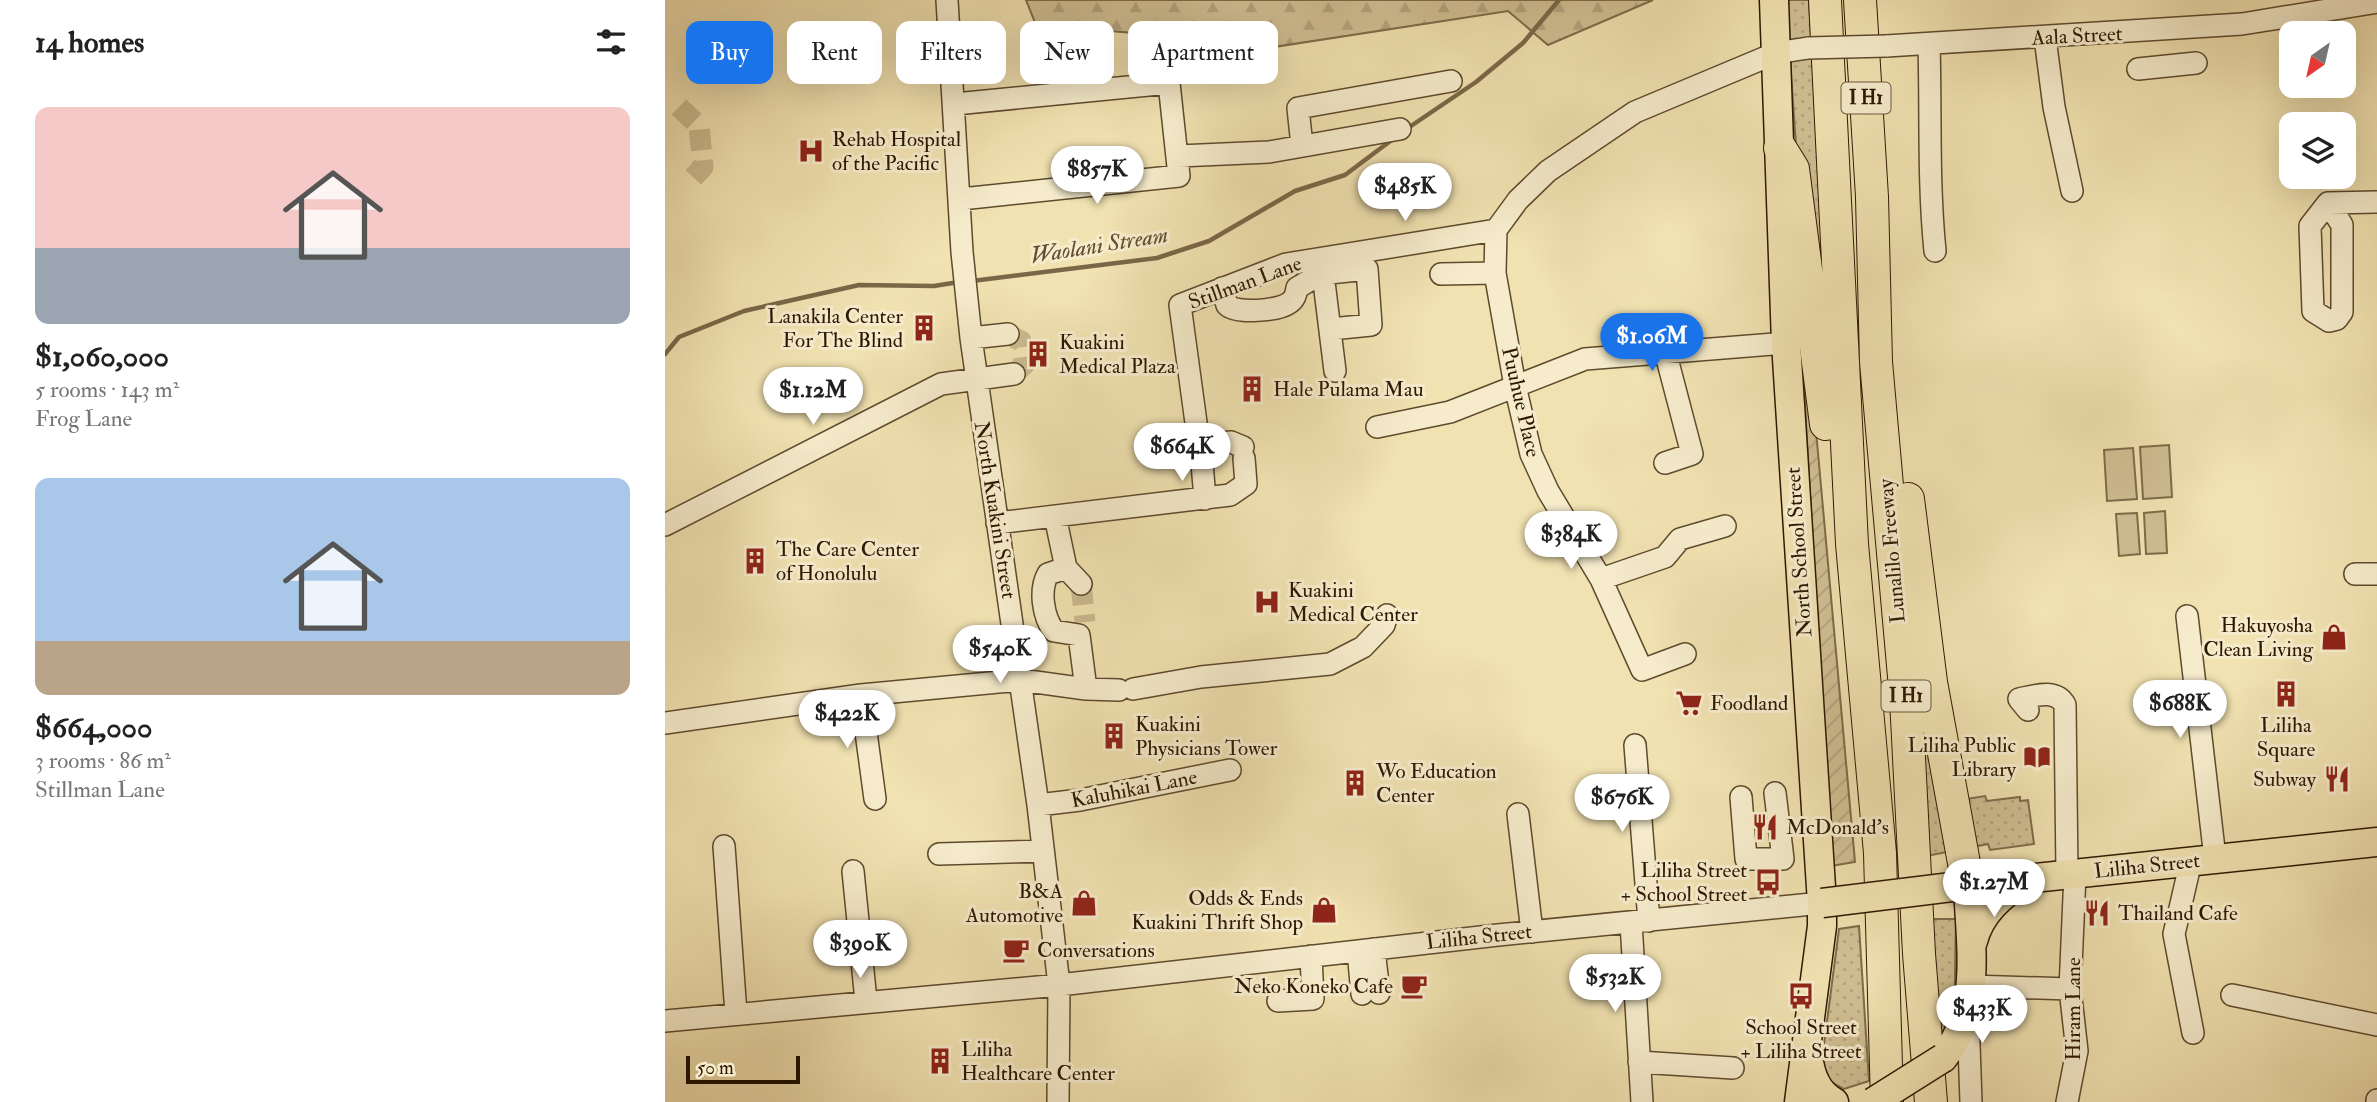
<!DOCTYPE html>
<meta charset="utf-8">
<style>
:root{--surface:#fff;--page:#f2f2f2;--text:#222;--muted:#767676;--accent:#1a73e8}
body{margin:0;font-family:"IM FELL Double Pica",serif;background:var(--page);color:var(--text);height:100vh;display:flex;flex-direction:column;font-size:26px;white-space:nowrap}
*{box-sizing:border-box;margin:0}
p{font-size:23px;color:var(--muted)}
.icon{flex:none;width:38px;height:38px;fill:none;stroke:currentColor;stroke-width:2;stroke-linecap:round;stroke-linejoin:round}
.map{position:relative;flex:1;overflow:hidden}
.side{display:flex;flex-direction:column;background:var(--surface);width:665px}
.side>*{flex:none}
.guide{position:absolute;left:21px;top:21px;width:665px;height:63px;display:flex;gap:14px}
.needle{width:46px;rotate:214deg}
.fabs{position:absolute;left:1614px;top:21px;display:grid;gap:14px}
.fabs a{display:grid;place-items:center;width:77px;height:77px;border-radius:14px;background:var(--surface);box-shadow:0 7px 28px #0002;font-size:35px}
.scale{position:absolute;left:21px;bottom:18px;width:114px;box-sizing:border-box;padding-left:7px;border:4px solid #2d1701;border-top:0;font-size:19px;line-height:24px;white-space:nowrap;color:#2d1701;-webkit-text-stroke:5px #f6eccc;paint-order:stroke}
.price{position:absolute;translate:-50% -60px;padding:0 16px;border-radius:24px;background:#fff;color:#222;font-size:23px;line-height:46px;filter:drop-shadow(0 2px 4px #0008)}
.price::after{content:'';position:absolute;left:50%;top:42px;width:21px;height:16px;margin-left:-10px;background:inherit;clip-path:polygon(0 0,100% 0,50% 100%)}
.price.on{background:var(--accent);color:#fff}
ul{padding:0;list-style:none}
li{display:grid;align-content:center;gap:14px;height:371px;padding:0 35px}
li span{display:grid;place-items:center;height:217px;border-radius:14px;color:#555}
li>.icon{margin-inline-start:auto}
span .icon{width:126px;height:126px;fill:#fffc;stroke-width:1}
li b{font-size:30px}
h2{display:flex;justify-content:space-between;align-items:center;height:84px;padding:0 35px;font-size:30px}
.pill{padding:0 24px;border-radius:14px;background:var(--surface);box-shadow:0 7px 28px #0002;font-size:24px;line-height:63px}
.pill.on{background:var(--accent);color:#fff}
main{display:flex;flex:1;min-height:0}
.map>svg:first-child{display:block}
.grass{fill:url(#grass-dots);stroke:#7e6b4a;stroke-width:2}
.forest{fill:url(#forest-firs);stroke:#7e6b4a;stroke-width:2}
.garden{fill:url(#garden-furrows);stroke:#7e6b4a;stroke-width:2}
.pitch{fill:#d0bf93;stroke:#7e6b4a;stroke-width:2}
.lines{fill:none;stroke-linecap:round;stroke-linejoin:round}
.stream{stroke:#7a6747;stroke-width:4.5}
.minor-tunnel{stroke:#cab98e;stroke-width:21;stroke-dasharray:21 10;stroke-linecap:butt}
.minor-casing{stroke:#5e4a2d;stroke-width:24}
.major-casing{stroke:#2d1701;stroke-width:31}
.highway-casing{stroke:#2d1701;stroke-width:34}
.minor{stroke:#f6eccc;stroke-width:21}
.major{stroke:#f1e2b1;stroke-width:28}
.highway{stroke:#f1e2b1;stroke-width:32}
.minor-bridge-casing{stroke:#5e4a2d;stroke-width:24;stroke-linecap:butt}
.major-bridge-casing{stroke:#2d1701;stroke-width:31;stroke-linecap:butt}
.minor-bridge{stroke:#f6eccc;stroke-width:21}
.major-bridge{stroke:#f1e2b1;stroke-width:28}
.labels{text-anchor:middle;dominant-baseline:central;stroke-width:6;stroke-linejoin:round;paint-order:stroke}
.shield{fill:#f6eccc;stroke:#69573e;stroke-width:2}
.shield-label{font-size:19px;font-weight:bold;fill:#2d1701}
.street-label{font-size:21px;fill:#2d1701;stroke:#f6eccc}
.poi-label{font-size:21px;fill:#2d1701;stroke:#f6eccc;text-anchor:start}
.water-label{font-size:23px;font-style:italic;fill:#614d2f;stroke:#f6eccc}
</style>
<main>
<section class="side">
<h2>14 homes<svg class="icon" aria-label="filters" viewBox="0 0 24 24"><path d="M4 7h16M4 17h16"/><circle cx="9" cy="7" r="2"/><circle cx="15" cy="17" r="2"/></svg></h2>
<ul>
<li><span style="background:linear-gradient(#f6c9c9 65%,#9aa5b1 0)"><svg class="icon" aria-label="home" viewBox="0 0 24 24"><path d="M3 11l9-7 9 7M6 9v11h12V9"/></svg></span><div><b>$1,060,000</b><p>5 rooms · 143 m²</p><p>Frog Lane</p></div></li>
<li><span style="background:linear-gradient(#a9c7e8 75%,#b9a48a 0)"><svg class="icon" aria-label="home" viewBox="0 0 24 24"><path d="M3 11l9-7 9 7M6 9v11h12V9"/></svg></span><div><b>$664,000</b><p>3 rooms · 86 m²</p><p>Stillman Lane</p></div></li>
</ul>
</section>
<div class="map">
<svg width="1712" height="1102" viewBox="0 0 1712 1102">
<defs>
<pattern id="grass-dots" width="8" height="8" patternUnits="userSpaceOnUse" patternTransform="scale(1.75)"><rect width="8" height="8" fill="#d0bf93"/><path d="M2 2h.1M6 6h.1" fill="none" stroke="#b3a37d" stroke-width="1.8" stroke-linecap="round"/></pattern>
<pattern id="forest-firs" width="22" height="20" patternUnits="userSpaceOnUse" patternTransform="scale(1.75)"><rect width="22" height="20" fill="#d0bf93"/><path d="M5 1l3.5 6h-7zM16 11l3.5 6h-7z" fill="#b3a37d"/></pattern>
<pattern id="garden-furrows" width="10" height="10" patternUnits="userSpaceOnUse" patternTransform="scale(1.75)"><rect width="10" height="10" fill="#d0bf93"/><path d="M-1 1l2-2M0 10L10 0M9 11l2-2" fill="none" stroke="#b3a37d"/></pattern>
</defs>
<rect width="100%" height="100%" fill="#f1e2b1"/>
<filter id="stains"><feTurbulence type="fractalNoise" baseFrequency=".00286" numOctaves="4"/><feColorMatrix values="0 0 0 0 .2 0 0 0 0 .09 0 0 0 0 .02 0 0 0 .5 -.17"/></filter>
<radialGradient id="worn" r=".72"><stop offset=".6" stop-color="#630" stop-opacity="0"/><stop offset="1" stop-color="#630" stop-opacity=".3"/></radialGradient>
<!-- grass -->
<path class="grass" d="M1121 0H1144L1164 361 1131 146Z
M1248 619 1282 852 1261 856Z
M1320 796 1322 801 1355 797V801L1363 800 1369 844 1325 850 1323 844 1308 847 1301 799Z
M1257 919H1291L1289 1025 1265 1050Z
M1194 926 1204 1081 1179 1089 1163 1080 1157 1060 1174 929Z"/>
<!-- forest -->
<path class="forest" d="M361 0H988L883 45 843 11 596 49 568 41 371 25Z"/>
<!-- garden -->
<path class="garden" d="M1139 298 1190 862 1166 866 1134 299Z"/>
<!-- pitch -->
<path class="pitch" d="M1504 445 1507 497 1478 499 1475 447Z
M1468 448 1472 499 1442 501 1439 450Z
M1500 511 1502 553 1481 554 1479 513Z
M1472 513 1475 554 1454 556 1451 514Z"/>
<g class="lines">
<!-- stream -->
<path class="stream" d="M740 130 811 82 858 43 894 0
M307 281 492 258 544 241 630 191 680 175 728 139
M0 354 14 337 79 311 194 285 269 286 294 282"/>
<!-- minor-tunnel -->
<path class="minor-tunnel" d="M14 107 34 126 38 167 24 182
M343 334 356 341 359 365 349 374
M416 584 420 622"/>
<!-- minor casing -->
<g class="minor-casing">
<path id="minor" d="M282 0 297 252 306 338 373 805 394 985 393 1102
M1380 38 1389 107 1407 191
M1264 44C1266 114 1263 182 1270 251
M1221 46 1577 24 1712 2
M1473 69 1531 63
M290 104 504 83 514 176 296 199
M637 146 633 108 786 81
M514 156 604 152 735 129
M1663 203 1677 225V312L1672 319 1664 321 1648 311 1645 226Z
M1663 203 1712 202
M831 230 830 273 850 386 866 454 883 491 936 579 977 670 1020 654
M658 274 670 371
M776 274 830 273
M557 288 562 305C571 314 613 311 624 303 630 299 631 294 632 288L655 274 702 269 706 325 666 329
M306 338 343 334
M712 427 785 412 920 359 1121 343
M534 446 566 442 578 447
M535 452 515 305 621 264 831 230 853 200 883 171 970 112 1111 53 1143 48
M537 463 540 499
M1000 463 1027 454 1000 351
M332 523 565 495 581 484 579 458
M0 525 276 384 349 374
M401 568 416 584
M1690 574H1712
M936 579 1000 557 1015 539 1060 526
M1522 616 1550 858
M421 689 454 690
M468 689 536 677 665 664 698 647 719 625 722 615
M196 695 210 799
M1363 710 1354 699C1369 696 1391 688 1400 705L1402 874
M0 723 196 695 356 680 421 689 414 635 389 631C378 617 374 590 383 574L401 568 390 516
M970 745 984 921
M1076 797 1081 859H1118L1110 793
M373 805 415 800 565 770
M853 814 867 932
M59 846 71 1014
M274 854 378 851
M1526 861 1509 934 1528 1033
M188 871 201 1001
M966 923 977 1102
M709 949 714 993
M693 951 697 994
M1306 986 1405 989
M1567 995 1712 1025
M613 1001 648 999 646 956
M1303 1016 1306 1102
M0 1021 394 985 833 935 1157 903
M974 1062 1068 1068
M1402 1102 1412 1051 1405 989 1410 874
M1712 1102V1100"/>
</g>
<!-- major casing -->
<g class="major-casing">
<path id="major" d="M1109 0 1121 343 1157 903V926L1134 1102
M1308 941C1315 913 1336 895 1360 879
M1143 1055C1145 1074 1152 1093 1169 1102
M1278 1058C1318 1010 1305 943 1303 885L1712 842"/>
</g>
<!-- highway casing -->
<g class="highway-casing">
<path id="highway" d="M1160 0 1187 544 1215 853 1222 1102
M1195 0 1207 197 1211 362 1241 699 1254 954 1266 1102
M1115 148 1128 169 1161 424
M1243 499 1266 682 1303 885"/>
</g>
<!-- minor -->
<use href="#minor" class="minor"/>
<!-- major -->
<use href="#major" class="major"/>
<!-- highway -->
<use href="#highway" class="highway"/>
<!-- minor-bridge casing -->
<g class="minor-bridge-casing">
<path id="minor-bridge" d="M1143 48 1221 46"/>
</g>
<!-- major-bridge casing -->
<g class="major-bridge-casing">
<path id="major-bridge" d="M1157 903 1303 885
M1208 1102 1278 1058"/>
</g>
<!-- minor-bridge -->
<use href="#minor-bridge" class="minor-bridge"/>
<!-- major-bridge -->
<use href="#major-bridge" class="major-bridge"/>
</g>
<!-- icons -->
<defs>
<g id="hospital-bare" transform="scale(2.1)"><path d="M-5-5h3v3.5h4V-5h3V5h-3V1.5h-4V5h-3Z" fill="#8f2418" stroke="#f6eccc" stroke-width="2.5" paint-order="stroke"/></g>
<g id="building-bare" transform="scale(2.1)"><path d="M-4-6H4V6H1V3H-1V6H-4ZM-2.5-4.3h1.7v1.8h-1.7ZM.8-4.3h1.7v1.8H.8ZM-2.5-1h1.7V.8h-1.7ZM.8-1h1.7V.8H.8Z" fill="#8f2418" stroke="#f6eccc" stroke-width="2.5" paint-order="stroke"/></g>
<g id="shop-bare" transform="scale(2.1)"><path d="M-5-2.5h2.3a2.7 3.5 0 0 1 5.4 0H5L5.5 6h-11ZM-1.5-2.5h3a1.5 2.3 0 0 0-3 0Z" fill="#8f2418" stroke="#f6eccc" stroke-width="2.5" paint-order="stroke"/></g>
<g id="supermarket-bare" transform="scale(2.1)"><path d="M-6-5.5h2.5l.6 2H6L4.5 2H-2.5L-4.4-4H-6ZM-1.5 3.2a1.3 1.3 0 1 0 .1 0ZM3 3.2a1.3 1.3 0 1 0 .1 0Z" fill="#8f2418" stroke="#f6eccc" stroke-width="2.5" paint-order="stroke"/></g>
<g id="library-bare" transform="scale(2.1)"><path d="M-6-4Q-3-5.5-.7-3.5V5Q-3 3-6 4ZM6-4Q3-5.5 .7-3.5V5Q3 3 6 4Z" fill="#8f2418" stroke="#f6eccc" stroke-width="2.5" paint-order="stroke"/></g>
<g id="restaurant-bare" transform="scale(2.1)"><path d="M-5-6h1v4h1v-4h1v4h1v-4h1v5L-1.5 .5V6h-2V.5L-5-1ZM5-6V6H3V1.5H1.5Q1.5-4 5-6Z" fill="#8f2418" stroke="#f6eccc" stroke-width="2.5" paint-order="stroke"/></g>
<g id="bus-bare" transform="scale(2.1)"><path d="M-5-6H5V4H4V6H2V4H-2V6H-4V4H-5ZM-3.5-4V0h7V-4ZM-3.5 1.2v1.5H-2V1.2ZM2 1.2v1.5H3.5V1.2Z" fill="#8f2418" stroke="#f6eccc" stroke-width="2.5" paint-order="stroke"/></g>
<g id="cafe-bare" transform="scale(2.1)"><path d="M-5.5-4.5H6V0H3Q3 3.5 0 3.5H-2.5Q-5.5 3.5-5.5 0ZM3-3.2v2h1.7v-2ZM-6 4.5H4V6H-6Z" fill="#8f2418" stroke="#f6eccc" stroke-width="2.5" paint-order="stroke"/></g>
</defs>
<g fill-rule="evenodd">
<use href="#hospital-bare" x="146" y="151"/>
<use href="#building-bare" x="259" y="328"/>
<use href="#building-bare" x="373" y="354"/>
<use href="#building-bare" x="587" y="389"/>
<use href="#building-bare" x="90" y="561"/>
<use href="#hospital-bare" x="602" y="602"/>
<use href="#shop-bare" x="1669" y="637"/>
<use href="#building-bare" x="1621" y="694"/>
<use href="#supermarket-bare" x="1024" y="703"/>
<use href="#building-bare" x="449" y="736"/>
<use href="#library-bare" x="1372" y="757"/>
<use href="#restaurant-bare" x="1672" y="779"/>
<use href="#building-bare" x="690" y="783"/>
<use href="#restaurant-bare" x="1100" y="827"/>
<use href="#bus-bare" x="1103" y="882"/>
<use href="#shop-bare" x="419" y="903"/>
<use href="#shop-bare" x="659" y="910"/>
<use href="#restaurant-bare" x="1432" y="913"/>
<use href="#cafe-bare" x="351" y="950"/>
<use href="#cafe-bare" x="749" y="986"/>
<use href="#bus-bare" x="1136" y="996"/>
<use href="#building-bare" x="275" y="1061"/>
</g>
<g class="labels">
<!-- shield labels -->
<g class="shield">
<rect x="1176.5" y="82.5" width="49" height="31" rx="5"/>
<rect x="1216.5" y="680.5" width="49" height="31" rx="5"/>
</g>
<g class="shield-label">
<text x="1201" y="98">I H1</text>
<text x="1241" y="696">I H1</text>
</g>
<!-- street labels -->
<g class="street-label">
<text transform="translate(1412 36) rotate(-3)">Aala Street</text>
<text transform="translate(580 283) rotate(-20)">Stillman Lane</text>
<text transform="translate(856 402) rotate(77)">Puuhue Place</text>
<text transform="translate(330 510) rotate(81)">North Kuakini Street</text>
<text transform="translate(1227 551) rotate(-95)">Lunalilo Freeway</text>
<text transform="translate(1134 552) rotate(-94)">North School Street</text>
<text transform="translate(469 789) rotate(-11)">Kaluhikai Lane</text>
<text transform="translate(1482 866) rotate(-6)">Liliha Street</text>
<text transform="translate(814 937) rotate(-6)">Liliha Street</text>
<text transform="translate(1408 1009) rotate(-90)">Hiram Lane</text>
</g>
<!-- poi labels -->
<g class="poi-label">
<text x="167" y="139">Rehab Hospital<tspan x="167" dy="24">of the Pacific</tspan></text>
<text x="238" y="316" text-anchor="end">Lanakila Center<tspan x="238" dy="24">For The Blind</tspan></text>
<text x="394" y="342">Kuakini<tspan x="394" dy="24">Medical Plaza</tspan></text>
<text x="608" y="389">Hale Pulama Mau</text>
<text x="111" y="549">The Care Center<tspan x="111" dy="24">of Honolulu</tspan></text>
<text x="623" y="590">Kuakini<tspan x="623" dy="24">Medical Center</tspan></text>
<text x="1648" y="625" text-anchor="end">Hakuyosha<tspan x="1648" dy="24">Clean Living</tspan></text>
<text x="1045" y="703">Foodland</text>
<text x="470" y="724">Kuakini<tspan x="470" dy="24">Physicians Tower</tspan></text>
<text x="1621" y="725" text-anchor="middle">Liliha<tspan x="1621" dy="24">Square</tspan></text>
<text x="1351" y="745" text-anchor="end">Liliha Public<tspan x="1351" dy="24">Library</tspan></text>
<text x="711" y="771">Wo Education<tspan x="711" dy="24">Center</tspan></text>
<text x="1651" y="779" text-anchor="end">Subway</text>
<text x="1121" y="827">McDonald's</text>
<text x="1082" y="870" text-anchor="end">Liliha Street<tspan x="1082" dy="24">+ School Street</tspan></text>
<text x="398" y="891" text-anchor="end">B&amp;A<tspan x="398" dy="24">Automotive</tspan></text>
<text x="638" y="898" text-anchor="end">Odds &amp; Ends<tspan x="638" dy="24">Kuakini Thrift Shop</tspan></text>
<text x="1453" y="913">Thailand Cafe</text>
<text x="372" y="950">Conversations</text>
<text x="728" y="986" text-anchor="end">Neko Koneko Cafe</text>
<text x="1136" y="1027" text-anchor="middle">School Street<tspan x="1136" dy="24">+ Liliha Street</tspan></text>
<text x="296" y="1049">Liliha<tspan x="296" dy="24">Healthcare Center</tspan></text>
</g>
<!-- water labels -->
<g class="water-label">
<text transform="translate(434 245) rotate(-9)">Waolani Stream</text>
</g>
</g>
<rect width="100%" height="100%" filter="url(#stains)"/>
<rect width="100%" height="100%" fill="url(#worn)"/>
</svg>
<div class="fabs">
<a><svg class="needle" viewBox="-14 -14 28 28"><path d="M0-13l5 13h-10z" fill="#e53935"/><path d="M0 13l5-13h-10z" fill="#767676"/></svg></a>
<a><svg class="icon" aria-label="layers" viewBox="0 0 24 24"><path d="M12 4l9 5-9 5-9-5zM3 14l9 5 9-5"/></svg></a>
</div>
<div class="scale">50 m</div>
<b class="price" style="left:432px;top:206px">$857K</b>
<b class="price" style="left:740px;top:223px">$485K</b>
<b class="price on" style="left:987px;top:373px">$1.06M</b>
<b class="price" style="left:148px;top:427px">$1.12M</b>
<b class="price" style="left:517px;top:483px">$664K</b>
<b class="price" style="left:906px;top:571px">$384K</b>
<b class="price" style="left:335px;top:685px">$540K</b>
<b class="price" style="left:1515px;top:740px">$688K</b>
<b class="price" style="left:182px;top:750px">$422K</b>
<b class="price" style="left:957px;top:834px">$676K</b>
<b class="price" style="left:1329px;top:919px">$1.27M</b>
<b class="price" style="left:195px;top:980px">$390K</b>
<b class="price" style="left:950px;top:1014px">$532K</b>
<b class="price" style="left:1317px;top:1045px">$433K</b>
<div class="guide">
<a class="pill on">Buy</a>
<a class="pill">Rent</a>
<a class="pill">Filters</a>
<a class="pill">New</a>
<a class="pill">Apartment</a>
</div>
</div>
</main>
